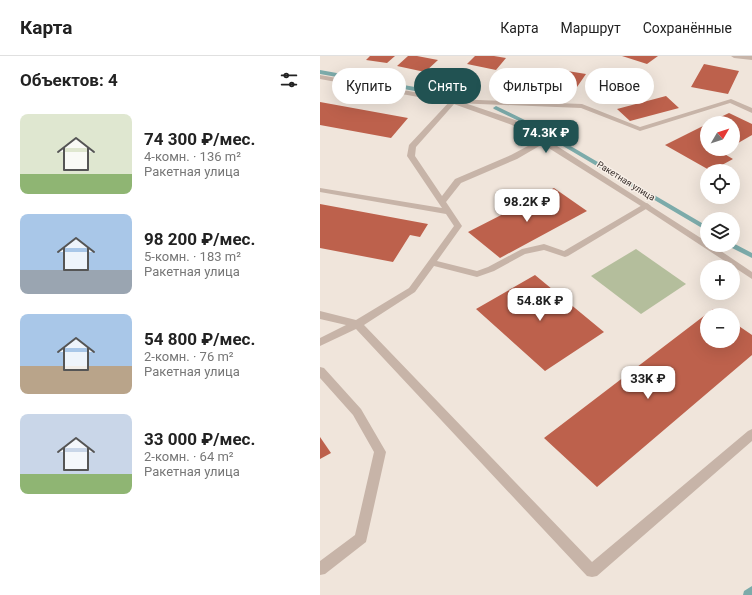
<!DOCTYPE html>
<html lang="ru">
<meta charset="utf-8">
<style>
:root{--surface:#fff;--page:#f2f2f2;--text:#222;--muted:#767676;--line:#e0e0e0;--accent:#215252}
body{margin:0;font-family:Roboto,sans-serif;background:var(--page);color:var(--text);height:100vh;display:flex;flex-direction:column;font-size:15px;white-space:nowrap}
*{box-sizing:border-box;margin:0}
p{font-size:13px;color:var(--muted)}
.icon{flex:none;width:22px;height:22px;fill:none;stroke:currentColor;stroke-width:2;stroke-linecap:round;stroke-linejoin:round}
.map{position:relative;flex:1;overflow:hidden}
.drawer{display:flex;flex-direction:column;background:var(--surface);width:320px}
.drawer>*{flex:none}
.top-card{position:absolute;left:12px;top:12px;width:360px;height:36px;display:flex;gap:8px}
.needle{width:26px;rotate:51deg}
.tools{position:absolute;left:380px;top:60px;display:grid;gap:8px}
.tools a{display:grid;place-items:center;width:40px;height:40px;border-radius:50%;background:var(--surface);box-shadow:0 4px 16px #0002;font-size:20px}
.price{position:absolute;translate:-50% -34px;padding:0 9px;border-radius:8px;background:#fff;color:#222;font-size:13px;line-height:26px;filter:drop-shadow(0 1px 2px #0008)}
.price::after{content:'';position:absolute;left:50%;top:24px;width:12px;height:9px;margin-left:-6px;background:inherit;clip-path:polygon(0 0,100% 0,50% 100%)}
.price.active{background:var(--accent);color:#fff}
ul{padding:0;list-style:none}
li{display:flex;align-items:center;gap:12px;height:100px;padding:0 20px}
li span{display:grid;place-items:center;flex:none;width:112px;height:80px;border-radius:8px;color:#555}
li>.icon{margin-inline-start:auto}
span .icon{width:48px;height:48px;fill:#fffc;stroke-width:1}
li b{font-size:17px}
h2{display:flex;justify-content:space-between;align-items:center;height:48px;padding:0 20px;font-size:17px}
.tag{padding:0 14px;border-radius:18px;background:var(--surface);box-shadow:0 4px 16px #0002;font-size:14px;line-height:36px}
.tag.active{background:var(--accent);color:#fff}
header{display:flex;align-items:center;gap:24px;box-sizing:border-box;height:56px;padding:0 20px;background:var(--surface);border-bottom:1px solid var(--line)}
header strong{font-size:19px}
nav{display:flex;gap:22px;margin-inline-start:auto;font-size:14px}
main{display:flex;flex:1;min-height:0}
.map>svg:first-child{display:block}
.green{fill:#b4be9c}
.lines{fill:none;stroke-linecap:round;stroke-linejoin:round}
.stream{fill:#7cabaa;fill-rule:evenodd}
.building{fill:#bd614c}
.service{fill:#c7b4a8;fill-rule:evenodd}
.minor{fill:#c7b4a8;fill-rule:evenodd}
.labels{text-anchor:middle;dominant-baseline:central;stroke-width:3;stroke-linejoin:round;paint-order:stroke}
.far-street-label{font-size:9px;fill:#342b28;stroke:#f8efe7}
</style>
<header>
<strong>Карта</strong>
<nav><a>Карта</a><a>Маршрут</a><a>Сохранённые</a></nav>
</header>
<main>
<section class="drawer">
<h2>Объектов: 4<svg class="icon" aria-label="filters" viewBox="0 0 24 24"><path d="M4 7h16M4 17h16"/><circle cx="9" cy="7" r="2"/><circle cx="15" cy="17" r="2"/></svg></h2>
<ul>
<li><span style="background:linear-gradient(#dfe7d0 75%,#8fb573 0)"><svg class="icon" aria-label="home" viewBox="0 0 24 24"><path d="M3 11l9-7 9 7M6 9v11h12V9"/></svg></span><div><b>74 300 ₽/мес.</b><p>4-комн. · 136 m²</p><p>Ракетная улица</p></div></li>
<li><span style="background:linear-gradient(#a9c7e8 70%,#9aa5b1 0)"><svg class="icon" aria-label="home" viewBox="0 0 24 24"><path d="M3 11l9-7 9 7M6 9v11h12V9"/></svg></span><div><b>98 200 ₽/мес.</b><p>5-комн. · 183 m²</p><p>Ракетная улица</p></div></li>
<li><span style="background:linear-gradient(#a9c7e8 65%,#b9a48a 0)"><svg class="icon" aria-label="home" viewBox="0 0 24 24"><path d="M3 11l9-7 9 7M6 9v11h12V9"/></svg></span><div><b>54 800 ₽/мес.</b><p>2-комн. · 76 m²</p><p>Ракетная улица</p></div></li>
<li><span style="background:linear-gradient(#c9d6e8 75%,#8fb573 0)"><svg class="icon" aria-label="home" viewBox="0 0 24 24"><path d="M3 11l9-7 9 7M6 9v11h12V9"/></svg></span><div><b>33 000 ₽/мес.</b><p>2-комн. · 64 m²</p><p>Ракетная улица</p></div></li>
</ul>
</section>
<div class="map">
<svg width="432" height="539" viewBox="0 0 432 539">
<rect width="100%" height="100%" fill="#f0e5db"/>
<!-- green -->
<path class="green" d="M316 193 366 228 321 258 271 220Z"/>
<g class="lines">
<!-- stream -->
<path class="stream" d="M0 14 145 40 148 42 145 44 0 18Z
M176 50 213 68 387 170V175L209 70 174 53 173 52Z
M413 187 432 197V202L410 191 409 189H413Z
M432 530V539H423L424 535Z"/>
</g>
<!-- building -->
<path class="building" d="M50 0H75L67 7 46 4Z
M88 0H97L118 4 105 16 77 10Z
M155 0H174L186 2 176 14 147 8Z
M302 0H338L327 8Z
M384 8 419 15 408 38 371 31Z
M235 13 266 18 257 31 226 25Z
M346 40 359 52 310 65 297 53Z
M0 46 88 62 71 82 0 69Z
M409 57 432 68V79L413 90V67H388Z
M387 68V93H407L401 96 413 103 391 115 345 89Z
M234 132 267 155 180 202 148 176Z
M0 148 108 168 100 181 90 179 73 206 0 192Z
M215 219 284 276 225 315 156 253Z
M393 253 402 259H387V285H413V266L432 279V299L277 431 224 382Z
M0 381 11 397 0 403Z"/>
<g class="lines">
<!-- service -->
<path class="service" d="M133 43 262 48 320 71 411 43 432 52V57L410 47 320 75 261 52 135 47 96 91 95 100 122 140 135 123 191 99 221 83H227L228 85 197 103 141 127 126 146 142 170 117 205 157 215 168 211 202 193 224 188 244 195 324 148 327 147 331 150 248 200 245 201 224 194 205 198 174 215 157 221 114 210 95 236 44 269 272 506 428 375 432 373V385L277 520 272 521 267 520 36 273 0 290V282L26 269 0 263V255L36 264 89 232 134 170 126 158 0 136V132L122 152 87 100 89 89 131 44Z
M0 311 4 312 41 353 66 396 46 486 5 518 0 519V505L35 479 54 396 33 359 0 322Z"/>
<!-- minor -->
<path class="minor" d="M411 0H432V4L414 2Z
M0 19 133 43 198 65 387 186V189H392L432 216V223L324 152 192 69 131 47 0 23Z"/>
</g>
<g class="labels">
<!-- far-street labels -->
<g class="far-street-label">
<text transform="translate(306 125) rotate(32)">Ракетная улица</text>
</g>
</g>
</svg>
<div class="tools">
<a><svg class="needle" viewBox="-14 -14 28 28"><path d="M0-13l5 13h-10z" fill="#e53935"/><path d="M0 13l5-13h-10z" fill="#767676"/></svg></a>
<a><svg class="icon" aria-label="locate" viewBox="0 0 24 24"><circle cx="12" cy="12" r="6"/><path d="M12 2v4M12 18v4M2 12h4M18 12h4"/></svg></a>
<a><svg class="icon" aria-label="layers" viewBox="0 0 24 24"><path d="M12 4l9 5-9 5-9-5zM3 14l9 5 9-5"/></svg></a>
<a>+</a>
<a>−</a>
</div>
<b class="price active" style="left:226px;top:98px">74.3K ₽</b>
<b class="price" style="left:207px;top:167px">98.2K ₽</b>
<b class="price" style="left:220px;top:266px">54.8K ₽</b>
<b class="price" style="left:328px;top:344px">33K ₽</b>
<div class="top-card">
<a class="tag">Купить</a>
<a class="tag active">Снять</a>
<a class="tag">Фильтры</a>
<a class="tag">Новое</a>
</div>
</div>
</main>
